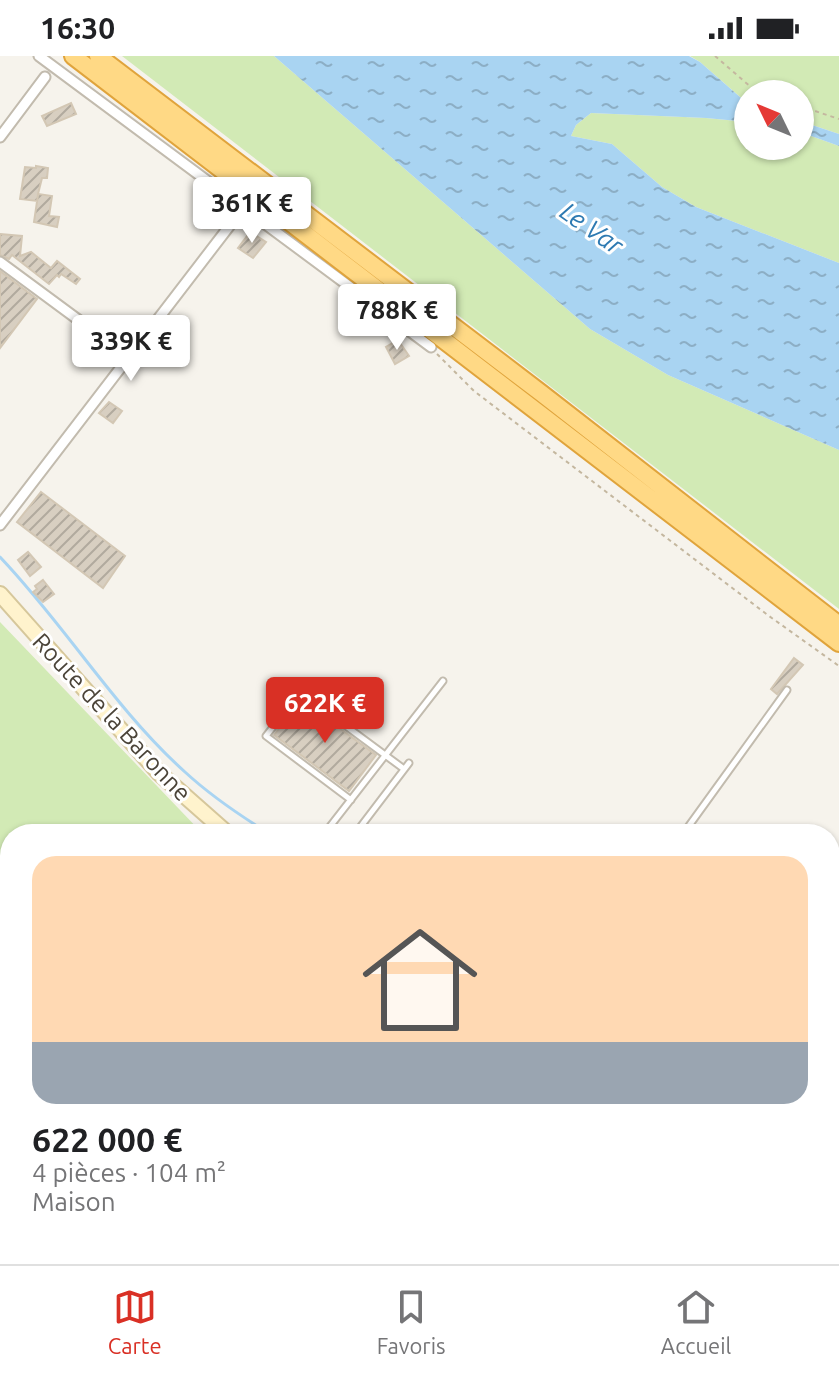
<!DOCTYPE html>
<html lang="fr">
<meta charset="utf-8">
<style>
:root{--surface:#fff;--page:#f6f6f6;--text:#202124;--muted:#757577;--line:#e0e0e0;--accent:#d93025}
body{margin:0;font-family:Ubuntu,sans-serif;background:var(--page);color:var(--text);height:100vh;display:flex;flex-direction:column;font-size:30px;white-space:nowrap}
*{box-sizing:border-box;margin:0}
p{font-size:26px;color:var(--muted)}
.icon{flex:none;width:44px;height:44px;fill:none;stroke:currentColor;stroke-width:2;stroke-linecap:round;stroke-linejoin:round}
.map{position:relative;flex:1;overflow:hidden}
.drawer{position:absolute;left:0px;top:768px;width:840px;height:440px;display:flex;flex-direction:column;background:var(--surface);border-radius:32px 32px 0 0;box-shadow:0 2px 6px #0004}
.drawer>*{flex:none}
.needle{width:52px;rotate:313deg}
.fabs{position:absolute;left:734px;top:24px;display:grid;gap:16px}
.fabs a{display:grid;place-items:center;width:80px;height:80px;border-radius:50%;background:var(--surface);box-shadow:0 2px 6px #0004;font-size:40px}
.price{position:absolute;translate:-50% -68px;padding:0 18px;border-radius:8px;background:#fff;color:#222;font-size:26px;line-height:52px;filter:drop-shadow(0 2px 4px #0008)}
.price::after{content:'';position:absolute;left:50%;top:48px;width:24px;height:18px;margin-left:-12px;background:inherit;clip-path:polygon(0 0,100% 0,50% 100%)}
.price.on{background:var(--accent);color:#fff}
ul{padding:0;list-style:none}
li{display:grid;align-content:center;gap:16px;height:424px;padding:0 32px}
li+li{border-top:2px solid var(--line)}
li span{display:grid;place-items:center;height:248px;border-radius:24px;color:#555}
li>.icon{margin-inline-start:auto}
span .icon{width:144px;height:144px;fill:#fffc;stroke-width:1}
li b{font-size:34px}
.status{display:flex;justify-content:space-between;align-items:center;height:56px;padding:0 40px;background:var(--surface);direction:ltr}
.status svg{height:22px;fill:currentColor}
.dock{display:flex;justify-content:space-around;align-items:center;height:112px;border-top:2px solid var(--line);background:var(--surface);font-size:22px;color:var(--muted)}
.dock a{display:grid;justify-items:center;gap:4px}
.dock .on{color:var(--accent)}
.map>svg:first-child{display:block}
.grass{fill:#d2eab5}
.water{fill:url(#water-ripples)}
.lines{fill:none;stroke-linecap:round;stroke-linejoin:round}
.stream{stroke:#a9d4f2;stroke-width:3}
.building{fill:url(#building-hatch);stroke:#d3c7b4;stroke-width:2}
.service-casing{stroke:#c2bbae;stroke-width:9}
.minor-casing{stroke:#c2bbae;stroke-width:13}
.secondary-casing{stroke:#d6c79b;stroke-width:18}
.trunk-casing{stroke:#e0a43c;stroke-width:20}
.path{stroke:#c4b79f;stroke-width:2;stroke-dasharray:4 4;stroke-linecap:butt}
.service{stroke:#fff;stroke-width:5}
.minor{stroke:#fff;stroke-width:9}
.secondary{stroke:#fff3cd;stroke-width:14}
.trunk{stroke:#ffd985;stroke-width:16}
.labels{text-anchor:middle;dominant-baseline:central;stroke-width:6;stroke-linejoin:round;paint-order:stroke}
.street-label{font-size:24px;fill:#4b4439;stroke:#fff}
.water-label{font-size:26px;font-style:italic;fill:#2e7ab2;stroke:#fff}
</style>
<div class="status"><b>16:30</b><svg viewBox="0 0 49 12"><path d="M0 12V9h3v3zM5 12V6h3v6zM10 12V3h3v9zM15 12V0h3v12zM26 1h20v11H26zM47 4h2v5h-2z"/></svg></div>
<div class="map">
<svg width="839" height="1208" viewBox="0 0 839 1208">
<defs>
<pattern id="water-ripples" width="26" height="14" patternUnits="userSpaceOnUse" patternTransform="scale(2)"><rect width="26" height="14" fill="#a9d4f2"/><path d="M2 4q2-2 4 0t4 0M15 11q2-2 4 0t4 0" fill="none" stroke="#8caec5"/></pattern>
<pattern id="building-hatch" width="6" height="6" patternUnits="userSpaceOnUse" patternTransform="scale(2)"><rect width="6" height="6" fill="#d8cfc1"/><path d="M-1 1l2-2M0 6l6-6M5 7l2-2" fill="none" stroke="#b1aa9e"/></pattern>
</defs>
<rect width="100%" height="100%" fill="#f6f3ec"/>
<!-- grass -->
<path class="grass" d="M122 0H274L590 273 668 319 839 394V553Z
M690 0H839V78L800 65V38H748L747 47 700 6Z
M591 57 706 62 748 66V90H800V76L839 90V207L696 151 662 131 612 88 571 80 576 69Z
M0 566 203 778H10V864L0 862Z
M0 937 10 972V1198H40V1208H0Z"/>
<!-- water -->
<path class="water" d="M274 0H689L700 6 748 48V66L706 62 591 57 576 69 571 80 612 88 662 131 696 151 839 207V394L668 319 590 273Z
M800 65 839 78V90L800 76Z"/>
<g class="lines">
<!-- stream -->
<path class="stream" d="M0 501C65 569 115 653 185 716 211 740 239 759 270 778
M830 981 839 983"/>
</g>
<!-- building -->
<path class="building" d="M71 47 76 58 47 70 42 60Z
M36 110 48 112 47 122H42L38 138 52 140 49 160 59 161 57 171 34 166 38 139 37 145 20 143 25 111 36 112Z
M250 176 266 186 253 202 238 192Z
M0 178 22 180 20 200 31 196 51 212 57 205 80 223 76 228 61 218 59 221 57 219 49 228 12 199 9 203 0 199Z
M0 215 37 243 0 292Z
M398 284 409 300 395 308 386 291Z
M109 346 122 355 113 367 99 357Z
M41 436 125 500 103 532 17 466Z
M28 496 41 511 30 520 18 504Z
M43 524 54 538 43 546 33 536 37 533 35 530Z
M794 602 803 609 777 638 771 633Z
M301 644 376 699 349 735 274 679Z
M839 1092V1123L834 1118 830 1122V1100Z
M830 1139 839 1153V1183L830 1169Z
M839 1190V1208H809L830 1198V1194Z
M303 1198H327L332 1208H298Z"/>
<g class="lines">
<!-- service casing -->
<g class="service-casing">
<path id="service" d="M351 744 266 680 300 636 404 713
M328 773 443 625
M355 778 409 707
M683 778 787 634
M213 1198 216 1208
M292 1208 297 1198
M505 1208 520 1198"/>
</g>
<!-- minor casing -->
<g class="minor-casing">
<path id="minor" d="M39 0 431 291
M0 81 45 21
M0 206 130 302
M0 469 234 164
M0 877 10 888
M0 905 10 927
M187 1198 189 1208
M795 1198 800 1208
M46 1208V1198"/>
</g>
<!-- secondary casing -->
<g class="secondary-casing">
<path id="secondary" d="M0 538 159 717 228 778
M830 1001 839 1003"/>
</g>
<!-- trunk casing -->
<g class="trunk-casing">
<path id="trunk" d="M73 0 839 587
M98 0 541 337 839 569"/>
</g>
<!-- path -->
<path class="path" d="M715 0 759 38
M800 50 839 63
M437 298 474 335 769 560 839 610"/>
<!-- service -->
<use href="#service" class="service"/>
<!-- minor -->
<use href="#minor" class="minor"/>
<!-- secondary -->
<use href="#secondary" class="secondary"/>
<!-- trunk -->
<use href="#trunk" class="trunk"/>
</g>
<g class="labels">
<!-- street labels -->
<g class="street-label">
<text transform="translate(112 661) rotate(47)">Route de la Baronne</text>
</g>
<!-- water labels -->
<g class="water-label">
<text transform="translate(592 172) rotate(35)">Le Var</text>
</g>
</g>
</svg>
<div class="fabs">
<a><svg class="needle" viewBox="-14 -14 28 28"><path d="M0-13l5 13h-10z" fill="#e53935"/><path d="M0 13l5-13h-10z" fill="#757577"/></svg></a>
</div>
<b class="price" style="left:252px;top:189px">361K €</b>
<b class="price" style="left:397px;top:296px">788K €</b>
<b class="price" style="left:131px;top:327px">339K €</b>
<b class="price on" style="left:325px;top:689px">622K €</b>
<section class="drawer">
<ul>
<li><span style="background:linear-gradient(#ffd9b3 75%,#9aa5b1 0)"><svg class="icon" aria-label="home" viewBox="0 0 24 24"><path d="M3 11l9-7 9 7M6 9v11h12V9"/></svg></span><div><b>622 000 €</b><p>4 pièces · 104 m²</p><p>Maison</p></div></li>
</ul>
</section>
</div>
<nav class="dock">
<a class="on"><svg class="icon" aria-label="map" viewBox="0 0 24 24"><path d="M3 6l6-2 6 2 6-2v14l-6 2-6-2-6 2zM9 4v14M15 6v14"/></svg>Carte</a>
<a><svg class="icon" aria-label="saved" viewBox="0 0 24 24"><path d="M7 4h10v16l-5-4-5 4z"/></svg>Favoris</a>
<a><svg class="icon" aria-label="home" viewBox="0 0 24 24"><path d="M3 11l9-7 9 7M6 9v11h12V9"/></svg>Accueil</a>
</nav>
